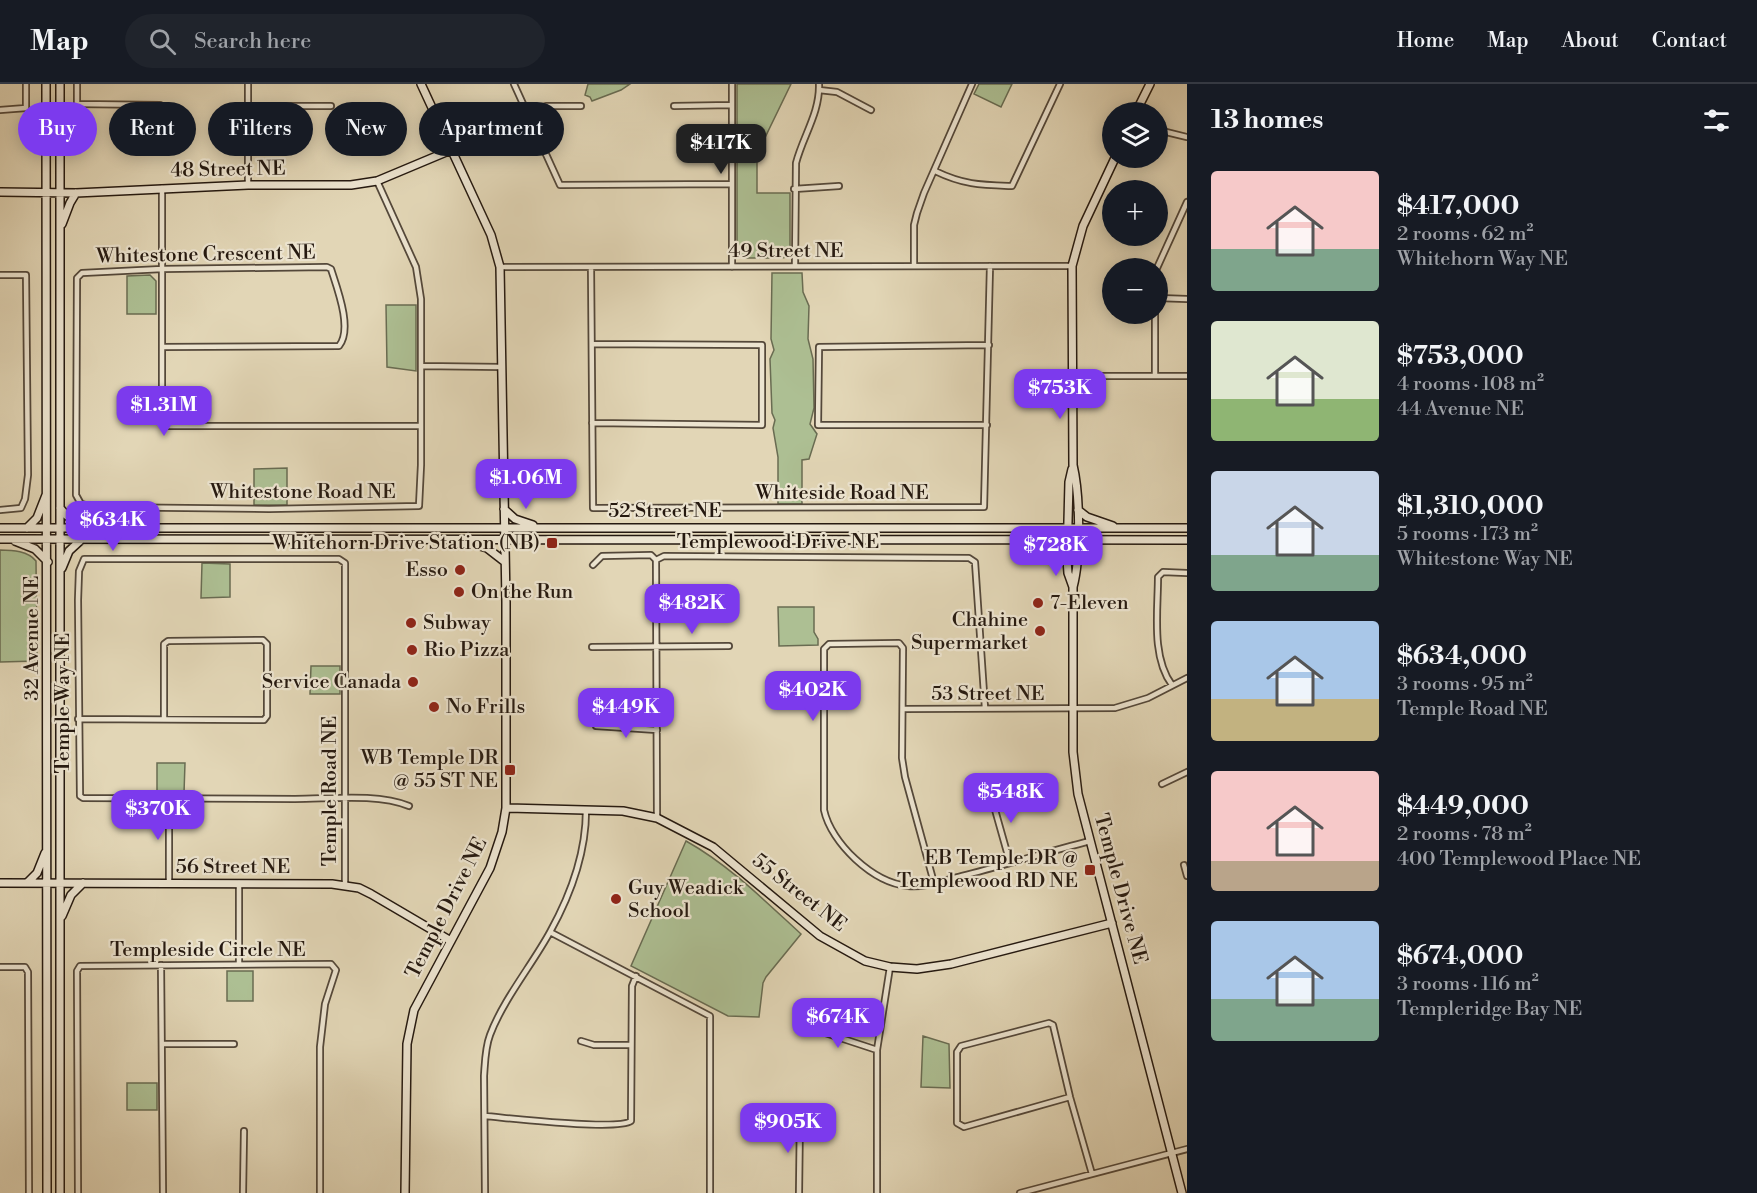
<!DOCTYPE html>
<meta charset="utf-8">
<style>
:root{--surface:#171b24;--page:#20242c;--text:#f1f3f6;--muted:#9ea1a6;--line:#363941;--accent:#7c3aed}
body{margin:0;font-family:"Libre Bodoni",serif;background:var(--page);color:var(--text);height:100vh;display:flex;flex-direction:column;font-size:22px;white-space:nowrap}
*{box-sizing:border-box;margin:0}
p{font-size:20px;color:var(--muted)}
.icon{flex:none;width:33px;height:33px;fill:none;stroke:currentColor;stroke-width:2;stroke-linecap:round;stroke-linejoin:round}
.map{position:relative;flex:1;overflow:hidden}
.details{display:flex;flex-direction:column;background:var(--surface);width:570px}
.details>*{flex:none}
.guide{position:absolute;left:18px;top:18px;width:570px;height:54px;display:flex;gap:12px}
.tools{position:absolute;left:1102px;top:18px;display:grid;gap:12px}
.tools a{display:grid;place-items:center;width:66px;height:66px;border-radius:50%;background:var(--surface);box-shadow:0 3px 15px #0003;font-size:30px}
.price{position:absolute;translate:-50% -51px;padding:0 14px;border-radius:12px;background:var(--accent);color:#fff;font-size:20px;line-height:39px;filter:drop-shadow(0 2px 3px #0008)}
.price::after{content:'';position:absolute;left:50%;top:36px;width:18px;height:14px;margin-left:-9px;background:inherit;clip-path:polygon(0 0,100% 0,50% 100%)}
.price.current{background:#222;color:#fff}
ul{padding:0;list-style:none}
li{display:flex;align-items:center;gap:18px;height:150px;padding:0 24px}
li span{display:grid;place-items:center;flex:none;width:168px;height:120px;border-radius:6px;color:#555}
li>.icon{margin-inline-start:auto}
span .icon{width:72px;height:72px;fill:#fffc;stroke-width:1}
li b{font-size:26px}
h2{display:flex;justify-content:space-between;align-items:center;height:72px;padding:0 24px;font-size:26px}
.tag{padding:0 21px;border-radius:27px;background:var(--surface);box-shadow:0 3px 15px #0003;font-size:21px;line-height:54px}
.tag.current{background:var(--accent);color:#fff}
header{display:flex;align-items:center;gap:36px;box-sizing:border-box;height:84px;padding:0 30px;background:var(--surface);border-bottom:2px solid var(--line)}
header strong{font-size:28px}
nav{display:flex;gap:33px;margin-inline-start:auto;font-size:21px}
.search{width:420px;height:54px;background:var(--page);display:flex;align-items:center;gap:15px;box-sizing:border-box;padding:0 21px;border-radius:33px;color:var(--muted);font-size:22px}
main{display:flex;flex:1;min-height:0}
.map>svg:first-child{display:block}
.green{fill:#adbf93;stroke:#696c52;stroke-width:1.5}
.lines{fill:none;stroke-linecap:round;stroke-linejoin:round}
.street-casing{stroke:#54483a;stroke-width:8}
.secondary-casing{stroke:#251910;stroke-width:10}
.street{stroke:#ece4d0;stroke-width:4.5}
.secondary{stroke:#ece4d0;stroke-width:7}
.poi-dot{fill:#8f2418;stroke:#ece4d0;stroke-width:2}
.labels{text-anchor:middle;dominant-baseline:central;stroke-width:4.5;stroke-linejoin:round;paint-order:stroke}
.street-label{font-size:20px;fill:#251910;stroke:#ece4d0}
.poi-label{font-size:20px;fill:#251910;stroke:#ece4d0;text-anchor:end}
</style>
<header>
<strong>Map</strong>
<div class="search"><svg class="icon" aria-label="search" viewBox="0 0 24 24"><circle cx="10" cy="10" r="6"/><path d="M15 15l6 6"/></svg>Search here</div>
<nav><a>Home</a><a>Map</a><a>About</a><a>Contact</a></nav>
</header>
<main>
<div class="map">
<svg width="1187" height="1109" viewBox="0 0 1187 1109">
<rect width="100%" height="100%" fill="#e2d6b6"/>
<filter id="stains"><feTurbulence type="fractalNoise" baseFrequency=".00333" numOctaves="4"/><feColorMatrix values="0 0 0 0 .2 0 0 0 0 .09 0 0 0 0 .02 0 0 0 .5 -.17"/></filter>
<radialGradient id="worn" r=".72"><stop offset=".6" stop-color="#630" stop-opacity="0"/><stop offset="1" stop-color="#630" stop-opacity=".3"/></radialGradient>
<!-- green -->
<path class="green" d="M588 0H630L621 6 592 17 590 13 585 11Z
M737 0H791L757 70V109H790V167L786 173 782 174H746L742 172 737 165Z
M979 0H1012L1001 23 974 10Z
M380 20 391 45 367 57 342 30 345 21Z
M772 189H802L803 208 809 222 808 255 813 275 814 324 810 340 817 350 809 375 802 376V420H778V373L773 344 775 336 772 329 770 275 774 266 771 255Z
M150 191 156 197V230H127V192Z
M386 221H416V287L387 283Z
M287 384V421H254V385Z
M0 466C13 466 28 467 36 477L37 577 0 578Z
M202 479 230 480V513L201 514Z
M778 523H814V548L818 555V561L779 562Z
M311 582H340V610H310Z
M157 679H185L184 709H157Z
M686 757C729 781 765 817 801 850L766 893 763 899 759 933 728 932 631 882Z
M227 887H253V917H227Z
M923 952 949 960 950 1004 921 1003Z
M127 999H157V1026H127Z"/>
<g class="lines">
<!-- street casing -->
<g class="street-casing">
<path id="street" d="M77 0V20L160 21
M248 0V101
M514 0 560 101 732 100
M732 0V183
M819 6 837 8 871 26
M248 22H331
M674 22 732 21
M0 26 26 24V0
M527 29 546 22H581
M1158 46 1187 53
M935 87C964 101 981 101 1012 102L1060 0
M162 104V338L164 342H420
M794 105 839 102
M795 182 796 79C803 52 820 29 819 0
M914 182V141L917 129 924 109 972 0
M500 183 1072 182
M591 183 593 424 984 423 990 182
M1157 184 1187 118
M0 191H26L28 391 25 415 21 424 0 426
M1158 214 1187 215
M592 260 762 261V341L592 339
M162 263 339 262C353 245 337 204 331 185L327 183 162 185 82 189 77 194 76 411 81 420 93 423 269 425 419 422 421 381V215L416 183 377 97
M421 282 501 283
M1072 292H1187
M1155 292V230
M987 341H818L819 263 989 261
M656 476 664 472 969 474 975 478 985 624
M656 476 657 734
M593 481 602 472 651 471 656 476
M592 563 729 562
M1172 601C1151 573 1158 527 1158 493L1163 488 1187 489
M903 625 1115 624 1148 614 1187 594
M78 635 264 636 267 632V560L263 556 168 557 164 560V635
M596 642 657 646
M1162 700 1187 688
M990 708 1010 779
M169 715V799
M1184 781 1187 792
M934 799 905 693 902 674 903 564 899 559 829 560 824 565V726C831 759 873 799 908 802 926 804 945 796 962 792 1005 781 1047 768 1090 757
M345 801C345 694 345 587 345 479L339 475H84L79 487 78 516 80 712 83 714C153 715 224 715 295 715 330 715 377 709 409 722
M550 848 710 932V1109
M239 880V799
M161 881 163 1109
M0 883H25L28 888 29 1109
M807 943 877 966
M581 957 594 961H631
M162 960H234
M1070 1013 964 1043 957 1039V968L961 962 1049 939 1053 941 1070 1013 1092 1090
M485 1032C509 1034 617 1047 631 1037L632 902 636 892
M78 1109 77 887 80 882 331 880 336 886 325 920 320 963V1109
M243 1109 244 1047
M485 1109 484 992C485 979 485 964 490 951 503 916 532 881 550 848 570 812 586 768 586 726
M799 1109 800 1031
M877 1109V966L890 883
M1020 1109 1187 1065"/>
</g>
<!-- secondary casing -->
<g class="secondary-casing">
<path id="secondary" d="M46 0 47 1109
M60 0V1109
M1136 28 1150 0
M1115 74 1083 142 1072 182 1073 381C1080 411 1081 473 1073 503V668L1078 710 1182 1109
M0 108 76 109 248 101H351L377 97 451 66
M62 140 70 119 76 109
M1072 385 1069 398 1067 476 1068 489 1073 503
M60 424 67 432 93 440
M504 425 515 435 533 441
M1078 426 1087 433 1113 442
M0 444H1187
M27 444 37 434 46 411
M0 455 1187 456
M15 457 35 465 48 478
M466 458 487 464 505 478
M1034 458 1058 468 1067 476
M62 484 69 467 82 455
M506 724 623 727 657 734 713 763 820 852 865 877 890 883 917 885 951 880 1112 839
M0 799 332 800 359 804 371 810 451 857
M27 799 37 789 45 769
M62 832 71 811 83 799
M405 1109 407 960 414 926 490 784 502 748 506 724V518L500 183 491 151 421 0"/>
</g>
<!-- street -->
<use href="#street" class="street"/>
<!-- secondary -->
<use href="#secondary" class="secondary"/>
</g>
<!-- markers -->
<g class="poi-dot">
<rect x="546" y="453" width="12" height="12" rx="3"/>
<circle cx="460" cy="486" r="6"/>
<circle cx="459" cy="508" r="6"/>
<circle cx="1038" cy="519" r="6"/>
<circle cx="411" cy="539" r="6"/>
<circle cx="1040" cy="547" r="6"/>
<circle cx="412" cy="566" r="6"/>
<circle cx="413" cy="598" r="6"/>
<circle cx="434" cy="623" r="6"/>
<rect x="504" y="680" width="12" height="12" rx="3"/>
<rect x="1084" y="780" width="12" height="12" rx="3"/>
<circle cx="616" cy="815" r="6"/>
</g>
<g class="labels">
<!-- street labels -->
<g class="street-label">
<text transform="translate(228 86) rotate(-1)">48 Street NE</text>
<text x="786" y="167">49 Street NE</text>
<text transform="translate(206 171) rotate(-1)">Whitestone Crescent NE</text>
<text x="303" y="408">Whitestone Road NE</text>
<text x="842" y="409">Whiteside Road NE</text>
<text x="665" y="427">52 Street NE</text>
<text x="778" y="458">Templewood Drive NE</text>
<text transform="translate(32 554) rotate(-90)">32 Avenue NE</text>
<text x="988" y="610">53 Street NE</text>
<text transform="translate(63 619) rotate(-90)">Temple Way NE</text>
<text transform="translate(330 707) rotate(-90)">Temple Road NE</text>
<text x="233" y="783">56 Street NE</text>
<text transform="translate(1120 805) rotate(75)">Temple Drive NE</text>
<text transform="translate(799 809) rotate(38)">55 Street NE</text>
<text transform="translate(447 824) rotate(-63)">Temple Drive NE</text>
<text x="208" y="866">Templeside Circle NE</text>
</g>
<!-- poi labels -->
<g class="poi-label">
<text x="540" y="459">Whitehorn Drive Station (NB)</text>
<text x="448" y="486">Esso</text>
<text x="471" y="508" text-anchor="start">On the Run</text>
<text x="1050" y="519" text-anchor="start">7-Eleven</text>
<text x="1028" y="536">Chahine<tspan x="1028" dy="23">Supermarket</tspan></text>
<text x="423" y="539" text-anchor="start">Subway</text>
<text x="424" y="566" text-anchor="start">Rio Pizza</text>
<text x="401" y="598">Service Canada</text>
<text x="446" y="623" text-anchor="start">No Frills</text>
<text x="498" y="674">WB Temple DR<tspan x="498" dy="23">@ 55 ST NE</tspan></text>
<text x="1078" y="774">EB Temple DR @<tspan x="1078" dy="23">Templewood RD NE</tspan></text>
<text x="628" y="804" text-anchor="start">Guy Weadick<tspan x="628" dy="23">School</tspan></text>
</g>
</g>
<rect width="100%" height="100%" filter="url(#stains)"/>
<rect width="100%" height="100%" fill="url(#worn)"/>
</svg>
<div class="tools">
<a><svg class="icon" aria-label="layers" viewBox="0 0 24 24"><path d="M12 4l9 5-9 5-9-5zM3 14l9 5 9-5"/></svg></a>
<a>+</a>
<a>−</a>
</div>
<b class="price current" style="left:721px;top:91px">$417K</b>
<b class="price" style="left:1060px;top:336px">$753K</b>
<b class="price" style="left:164px;top:353px">$1.31M</b>
<b class="price" style="left:526px;top:426px">$1.06M</b>
<b class="price" style="left:113px;top:468px">$634K</b>
<b class="price" style="left:1056px;top:493px">$728K</b>
<b class="price" style="left:692px;top:551px">$482K</b>
<b class="price" style="left:813px;top:638px">$402K</b>
<b class="price" style="left:626px;top:655px">$449K</b>
<b class="price" style="left:1011px;top:740px">$548K</b>
<b class="price" style="left:158px;top:757px">$370K</b>
<b class="price" style="left:838px;top:965px">$674K</b>
<b class="price" style="left:788px;top:1070px">$905K</b>
<div class="guide">
<a class="tag current">Buy</a>
<a class="tag">Rent</a>
<a class="tag">Filters</a>
<a class="tag">New</a>
<a class="tag">Apartment</a>
</div>
</div>
<section class="details">
<h2>13 homes<svg class="icon" aria-label="filters" viewBox="0 0 24 24"><path d="M4 7h16M4 17h16"/><circle cx="9" cy="7" r="2"/><circle cx="15" cy="17" r="2"/></svg></h2>
<ul>
<li><span style="background:linear-gradient(#f6c9c9 65%,#7fa58c 0)"><svg class="icon" aria-label="home" viewBox="0 0 24 24"><path d="M3 11l9-7 9 7M6 9v11h12V9"/></svg></span><div><b>$417,000</b><p>2 rooms · 62 m²</p><p>Whitehorn Way NE</p></div></li>
<li><span style="background:linear-gradient(#dfe7d0 65%,#8fb573 0)"><svg class="icon" aria-label="home" viewBox="0 0 24 24"><path d="M3 11l9-7 9 7M6 9v11h12V9"/></svg></span><div><b>$753,000</b><p>4 rooms · 108 m²</p><p>44 Avenue NE</p></div></li>
<li><span style="background:linear-gradient(#c9d6e8 70%,#7fa58c 0)"><svg class="icon" aria-label="home" viewBox="0 0 24 24"><path d="M3 11l9-7 9 7M6 9v11h12V9"/></svg></span><div><b>$1,310,000</b><p>5 rooms · 173 m²</p><p>Whitestone Way NE</p></div></li>
<li><span style="background:linear-gradient(#a9c7e8 65%,#c2b280 0)"><svg class="icon" aria-label="home" viewBox="0 0 24 24"><path d="M3 11l9-7 9 7M6 9v11h12V9"/></svg></span><div><b>$634,000</b><p>3 rooms · 95 m²</p><p>Temple Road NE</p></div></li>
<li><span style="background:linear-gradient(#f6c9c9 75%,#b9a48a 0)"><svg class="icon" aria-label="home" viewBox="0 0 24 24"><path d="M3 11l9-7 9 7M6 9v11h12V9"/></svg></span><div><b>$449,000</b><p>2 rooms · 78 m²</p><p>400 Templewood Place NE</p></div></li>
<li><span style="background:linear-gradient(#a9c7e8 65%,#7fa58c 0)"><svg class="icon" aria-label="home" viewBox="0 0 24 24"><path d="M3 11l9-7 9 7M6 9v11h12V9"/></svg></span><div><b>$674,000</b><p>3 rooms · 116 m²</p><p>Templeridge Bay NE</p></div></li>
</ul>
</section>
</main>
